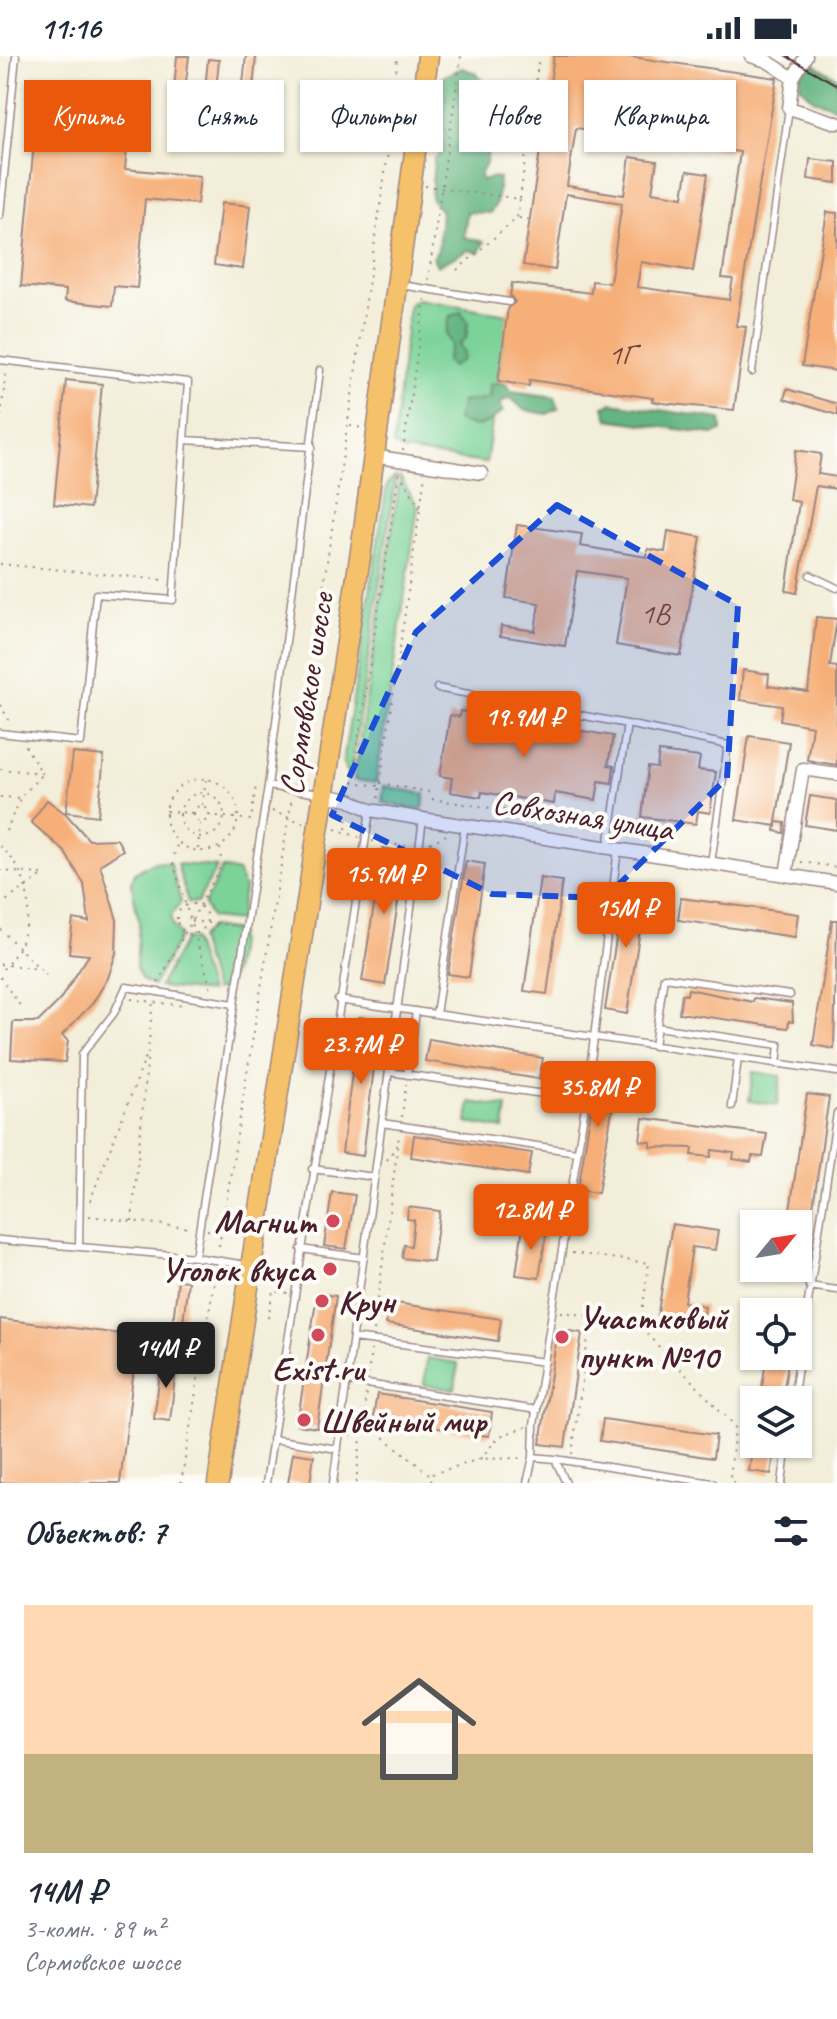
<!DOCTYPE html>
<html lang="ru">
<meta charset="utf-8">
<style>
:root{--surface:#fff;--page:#f2f2f3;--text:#1f2937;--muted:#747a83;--line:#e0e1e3;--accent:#ea580c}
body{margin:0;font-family:Caveat,sans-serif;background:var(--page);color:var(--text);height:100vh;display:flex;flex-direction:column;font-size:30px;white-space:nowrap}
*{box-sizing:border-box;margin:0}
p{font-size:26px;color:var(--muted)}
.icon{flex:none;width:44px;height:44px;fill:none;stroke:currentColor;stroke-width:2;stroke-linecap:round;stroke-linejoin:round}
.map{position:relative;height:1427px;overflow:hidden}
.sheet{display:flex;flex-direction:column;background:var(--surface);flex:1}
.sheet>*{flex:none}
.guide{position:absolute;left:24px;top:24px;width:790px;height:72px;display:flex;gap:16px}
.needle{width:52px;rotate:60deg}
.tools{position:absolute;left:740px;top:1154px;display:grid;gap:16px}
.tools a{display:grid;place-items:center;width:72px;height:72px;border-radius:0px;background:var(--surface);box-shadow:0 2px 6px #0004;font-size:40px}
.price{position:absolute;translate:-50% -68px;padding:0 18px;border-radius:8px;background:var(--accent);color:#fff;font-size:26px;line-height:52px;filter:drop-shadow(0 2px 4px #0008)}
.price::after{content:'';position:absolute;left:50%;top:48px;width:24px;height:18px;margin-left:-12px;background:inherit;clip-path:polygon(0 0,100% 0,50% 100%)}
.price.active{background:#222;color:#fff}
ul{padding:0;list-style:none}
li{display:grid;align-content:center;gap:16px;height:424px;padding:0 24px}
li+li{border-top:2px solid var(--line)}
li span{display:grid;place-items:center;height:248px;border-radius:0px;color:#555}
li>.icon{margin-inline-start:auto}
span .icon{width:144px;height:144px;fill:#fffc;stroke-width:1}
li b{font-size:34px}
h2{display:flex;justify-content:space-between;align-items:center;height:96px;padding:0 24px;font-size:34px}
.chip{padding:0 28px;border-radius:0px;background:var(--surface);box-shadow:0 2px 6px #0004;font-size:28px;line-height:72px}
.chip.active{background:var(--accent);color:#fff}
.status{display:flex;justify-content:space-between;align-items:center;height:56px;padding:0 40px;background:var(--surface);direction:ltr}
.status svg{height:22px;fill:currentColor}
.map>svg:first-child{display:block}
.green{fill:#7bd399;stroke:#627962;stroke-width:2}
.forest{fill:#64b581;stroke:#576a56;stroke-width:2}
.building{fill:#f6af78;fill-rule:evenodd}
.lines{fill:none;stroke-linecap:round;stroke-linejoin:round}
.service-casing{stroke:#9e8682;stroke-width:9}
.minor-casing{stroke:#9e8682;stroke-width:15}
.primary-casing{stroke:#9e8682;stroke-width:23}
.path{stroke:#9e8682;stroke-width:2;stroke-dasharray:2 6;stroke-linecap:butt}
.service{stroke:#fff;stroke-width:6}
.minor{stroke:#fff;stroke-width:12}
.primary{stroke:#f5c16b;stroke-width:20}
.tram{stroke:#4a1f2b;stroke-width:2}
.marked{fill:#1d4ed8;fill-opacity:0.2;stroke:#1d4ed8;stroke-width:6;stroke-dasharray:16 10;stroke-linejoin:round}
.poi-dot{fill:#d1495b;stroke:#fdfcf7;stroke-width:3}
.labels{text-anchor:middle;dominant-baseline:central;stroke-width:8;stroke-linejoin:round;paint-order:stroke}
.number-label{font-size:30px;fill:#75433e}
.street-label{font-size:34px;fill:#4a1f2b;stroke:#fdfcf7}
.poi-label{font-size:34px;font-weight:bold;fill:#4a1f2b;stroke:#fdfcf7;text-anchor:start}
</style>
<div class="status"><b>11:16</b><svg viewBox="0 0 49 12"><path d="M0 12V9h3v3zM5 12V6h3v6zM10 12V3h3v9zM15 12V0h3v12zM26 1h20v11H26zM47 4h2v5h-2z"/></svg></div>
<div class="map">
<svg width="837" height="1427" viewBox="0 0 837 1427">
<rect width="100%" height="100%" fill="#fdfcf7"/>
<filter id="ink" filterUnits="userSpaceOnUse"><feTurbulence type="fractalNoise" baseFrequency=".0125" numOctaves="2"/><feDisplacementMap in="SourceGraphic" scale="16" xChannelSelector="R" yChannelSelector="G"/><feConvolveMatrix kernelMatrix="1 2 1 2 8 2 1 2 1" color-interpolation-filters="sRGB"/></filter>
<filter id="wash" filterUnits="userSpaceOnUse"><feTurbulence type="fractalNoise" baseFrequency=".006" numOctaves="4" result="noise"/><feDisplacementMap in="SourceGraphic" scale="32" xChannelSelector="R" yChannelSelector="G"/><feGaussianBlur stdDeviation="1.8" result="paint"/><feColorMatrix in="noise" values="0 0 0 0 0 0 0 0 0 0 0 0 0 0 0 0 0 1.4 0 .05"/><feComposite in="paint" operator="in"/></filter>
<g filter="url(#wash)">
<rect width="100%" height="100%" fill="#f2eed9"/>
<!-- green -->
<path class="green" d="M417 243 508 258 486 407 403 395 393 389 409 248Z
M396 420 350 721 343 706 387 428Z
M400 421 418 451 376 727 354 724Z
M384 730 425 738 423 752 417 754 382 746Z
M153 806 170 807 181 846 171 860 172 868 180 880 153 930 142 924 136 912 139 866 131 826 135 817Z
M177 808 217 811 197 847 188 846Z
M222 812 238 816 244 832 239 865 211 862 204 849Z
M210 871 239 875C236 895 238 929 214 935L199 883Z
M185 883 193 884 209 936 159 931Z
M753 1016 781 1020 777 1049 749 1045Z
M470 1046 507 1051 504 1073 467 1067Z
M427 1302 458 1307 455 1333 424 1329Z"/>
<!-- forest -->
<path class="forest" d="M811 6 837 22V52L813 43 800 30V20Z
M462 12 476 17 486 29C485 42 483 56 483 69 483 89 495 99 479 119L483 125 493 121 499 123 496 148 490 157 467 156 464 181 484 186 479 197 468 194 437 210 433 201 438 194 441 156 431 142 434 103 442 96 445 77 436 67 437 53 445 41 441 32 442 21Z
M461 256 468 266 466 282 459 288 464 296 463 304 452 311 446 305 452 289 446 278 450 260Z
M504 326 511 335 555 341 559 352 547 358 524 354 510 341 500 347 503 355C487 369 477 376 457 364L462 346 489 342 490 328Z
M612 347 721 363 722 375 712 378 608 363 604 350Z"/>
<g id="blocks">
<!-- building -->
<path class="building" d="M177 0H189L185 34 174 33Z
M246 0H256L250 70 239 69 241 53 216 50 217 44 204 43 208 3 219 4 216 34 242 37Z
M554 0H625L777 22 736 270 746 271 734 354 662 347 652 345 653 342 530 324 529 330 498 325 508 252 515 246 510 240 512 227 591 237 592 225 610 227 622 147 566 138 555 214 523 209ZM576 72 740 96 722 222 733 223 729 244 637 231 641 206 693 215 708 118 687 115 683 141 652 136 657 105 630 101 624 139 567 130Z
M38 42 131 51 125 113 200 120 197 148 145 143 137 232 114 230 112 250 65 245 66 234 21 230Z
M810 103 837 106V127L808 123Z
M221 147 250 150 243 213 214 209Z
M827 156 837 157V315L802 310Z
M66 324 102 328 90 452 54 448Z
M787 333 837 348V359L784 343Z
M796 394 821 398 818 418 837 421V433L816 430 797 537 786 535 799 446 789 444Z
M517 469 582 478 580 490 647 501 648 493 665 496 668 475 701 481 681 600 616 589 627 522 577 515 565 590 500 580 501 570 535 575 539 547 506 542Z
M816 561 837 563 830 610 837 611V709L807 704 812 670 780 664 782 650 740 644 743 614 769 618 768 630 808 636Z
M460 655 613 680 608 709 614 710 612 727 599 725 596 744 555 737 554 748 482 736 481 741 450 736 452 722 440 720 450 659 459 661Z
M749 680 789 686 776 766 785 767 784 777 775 775 776 767V770L736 764Z
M659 696 700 701 698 714 716 716 710 757 698 755 696 768 642 761 648 711 657 712Z
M73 697 104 700 98 760 66 756Z
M810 740 837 744V774L805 769Z
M47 744 66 758 89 784 117 783 123 794 100 809 117 864 116 897 108 922 92 948 62 979 68 985 65 1006 11 1003 13 966H38L59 945 89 899 69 897 73 863 89 866 84 828 64 795 31 766Z
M383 792 406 796 385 929 362 925Z
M466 805 485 808 469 921 448 918Z
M540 822 562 825 547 938 524 935Z
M624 831 646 834 627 958 605 954Z
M681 842 798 858 795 881 678 864Z
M832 864H837L834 993 813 989Z
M688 933 753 946 754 942 792 947 793 966 789 965 788 972 679 957 682 938 687 939Z
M359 961 380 964 363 1100 342 1097Z
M429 983 543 1002 539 1023 425 1005Z
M598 1010 619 1014 598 1137 578 1134Z
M807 1038 829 1041 811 1165 789 1161Z
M643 1062 767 1078 763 1101 752 1100 751 1106 733 1103 734 1097 712 1094 711 1101 692 1099 693 1092 651 1091V1086L640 1085Z
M414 1079 532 1097 528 1119 411 1101Z
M332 1136 355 1139 346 1193 324 1190Z
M408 1151 440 1155 433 1206 402 1202 404 1189 411 1190 414 1164 407 1163Z
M672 1168 718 1175 715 1194 692 1191 684 1246 705 1250 702 1270 657 1263Z
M523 1170 547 1173 539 1222 516 1219Z
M178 1224 188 1225 179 1300 169 1299Z
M317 1238 336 1240 317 1372 297 1369Z
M389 1246 501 1263 498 1285 386 1268Z
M0 1263 138 1280 120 1427H0Z
M558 1273 582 1277 565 1391 540 1388Z
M162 1302 177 1304 170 1365 154 1363Z
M766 1304 788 1307 782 1344H760Z
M377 1338 492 1356 489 1380 373 1362Z
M603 1363 716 1379 713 1402 600 1385Z
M753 1388H776L771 1418 749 1415Z
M293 1397 314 1400 310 1427H288Z"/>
</g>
</g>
<g filter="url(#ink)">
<use href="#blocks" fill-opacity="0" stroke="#9e8682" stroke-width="2"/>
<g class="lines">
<!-- service casing -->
<g class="service-casing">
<path id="service" d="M0 159 16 0
M401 229 509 246
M0 304 188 326 173 544 96 538 81 686 0 677
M752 316 789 52
M184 384 312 391
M810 519 837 532
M437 632 627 668
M268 730 319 738
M608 791 627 668 728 689 711 807
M338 944 837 1016
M436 958 465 769
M657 971 779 989 777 1008
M654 990 664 921 790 939
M389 1016 586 1044
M407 1019 416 955
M732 1050 738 1002
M382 1067 577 1096
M312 1113 375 1121
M0 1184 195 1201 268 730 320 314
M79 1190 82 998 114 957 126 931 234 948
M301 1193 364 1202
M195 1201 246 1209
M809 1230 837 1234
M353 1282 545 1306
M347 1325 537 1354
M793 1344 837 1057
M272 1383 338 1393
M555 1403 533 1401 534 1369 586 1044 618 793
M266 1427 370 755
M333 1427 423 763
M527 1427 533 1401
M566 1427 555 1403 713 1427
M782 1427 787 1388"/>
</g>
<!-- minor casing -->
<g class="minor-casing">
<path id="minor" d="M751 0 767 5 793 22
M806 0 793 22 789 52 837 67
M373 400 481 417
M323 739 349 744 370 754 429 764 837 827
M786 819 803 713 837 718"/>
</g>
<!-- primary casing -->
<g class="primary-casing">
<path id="primary" d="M218 1427 362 488 428 0"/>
</g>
<!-- path -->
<path class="path" d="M425 130 520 143 539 0
M519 162 530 164
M457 214 517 162 520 143
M428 224 461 0
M0 368 6 314
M350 370 363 372
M403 395 425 243
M399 416 420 452
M0 508 165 524
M0 649 12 669
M0 713 42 717 24 688
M166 759a36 36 0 1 1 72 0a36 36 0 1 1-72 0Z
M294 727 394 57 397 0
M380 727 429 736
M378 730 352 726 399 416
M180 759a22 22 0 1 1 44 0a22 22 0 1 1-44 0Z
M0 741 19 742
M378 742 425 419
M432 743 601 769
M202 749 206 724
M193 758a8 8 0 1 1 16 0a8 8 0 1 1-16 0Z
M166 755 192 757
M272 755 303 767
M209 759 251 764 256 729
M335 773 359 781
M346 773 348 758
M6 775 20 742 42 718
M372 785 410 791
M430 787 446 779
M0 790C39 824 36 882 0 916
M220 792 221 803
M198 793 200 768
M174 799 178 786
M801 806 837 811
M173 807 212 936
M0 815 42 818
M177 863a15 15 0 1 1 30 0a15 15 0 1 1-30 0Z
M0 849 44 818
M191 865 237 870
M0 873 46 919
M0 908 39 913
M0 921 21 951
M158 927 220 812
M131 943 184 950
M402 1061 406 1028
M387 1104 397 1089
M90 1145 147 998
M89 1160 190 1172
M132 1165 153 944
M207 1174 221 1176
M219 1190 292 741
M572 1197 649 1207 640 1271 735 1370 730 1422 734 1427
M561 1256 591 1260 572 1398
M268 1262 273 1235 288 1237
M374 1275 399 1079
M368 1319 371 1294
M350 1380 363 1364 429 1418 432 1427
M480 1403 500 1380 526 1371
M432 1418 480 1403 523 1402
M181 1427 215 1220
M356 1427 366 1337"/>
<!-- service -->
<use href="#service" class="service"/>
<!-- minor -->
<use href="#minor" class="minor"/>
<!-- primary -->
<use href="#primary" class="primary"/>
<!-- tram -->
<path class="tram" d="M786 0 837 29"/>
</g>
</g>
<!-- marked area -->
<path class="marked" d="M557 449 738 549 727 722 605 842 492 838 332 759 416 576Z"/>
<!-- markers -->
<g class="poi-dot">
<circle cx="333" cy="1165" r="8"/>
<circle cx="330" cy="1213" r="8"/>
<circle cx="322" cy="1245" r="8"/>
<circle cx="318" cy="1279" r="8"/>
<circle cx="562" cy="1281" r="8"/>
<circle cx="304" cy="1364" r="8"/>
</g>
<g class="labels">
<!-- number labels -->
<g class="number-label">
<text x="622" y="298">1Г</text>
<text x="655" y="557">1В</text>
</g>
<!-- street labels -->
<g class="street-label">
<text transform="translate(306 638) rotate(-81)">Сормовское шоссе</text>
<text transform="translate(583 759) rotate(9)">Совхозная улица</text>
</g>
<!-- poi labels -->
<g class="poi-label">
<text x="317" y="1165" text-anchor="end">Магнит</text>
<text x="314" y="1213" text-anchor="end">Уголок вкуса</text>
<text x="338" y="1245">Крун</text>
<text x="578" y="1261">Участковый<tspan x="578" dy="39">пункт №10</tspan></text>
<text x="318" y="1312" text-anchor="middle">Exist.ru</text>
<text x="320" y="1364">Швейный мир</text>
</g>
</g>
</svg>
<div class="tools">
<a><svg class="needle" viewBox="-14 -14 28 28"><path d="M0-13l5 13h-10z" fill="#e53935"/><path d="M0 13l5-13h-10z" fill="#747a83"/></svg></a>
<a><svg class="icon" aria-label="locate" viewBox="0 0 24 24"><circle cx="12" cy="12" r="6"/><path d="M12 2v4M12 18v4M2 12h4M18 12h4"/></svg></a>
<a><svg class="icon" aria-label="layers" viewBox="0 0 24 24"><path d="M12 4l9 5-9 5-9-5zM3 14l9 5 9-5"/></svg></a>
</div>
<b class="price" style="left:524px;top:703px">19.9M ₽</b>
<b class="price" style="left:384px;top:860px">15.9M ₽</b>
<b class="price" style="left:626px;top:894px">15M ₽</b>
<b class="price" style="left:361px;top:1030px">23.7M ₽</b>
<b class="price" style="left:598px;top:1073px">35.8M ₽</b>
<b class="price" style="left:531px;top:1196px">12.8M ₽</b>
<b class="price active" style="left:166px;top:1334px">14M ₽</b>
<div class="guide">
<a class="chip active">Купить</a>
<a class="chip">Снять</a>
<a class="chip">Фильтры</a>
<a class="chip">Новое</a>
<a class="chip">Квартира</a>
</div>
</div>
<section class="sheet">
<h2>Объектов: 7<svg class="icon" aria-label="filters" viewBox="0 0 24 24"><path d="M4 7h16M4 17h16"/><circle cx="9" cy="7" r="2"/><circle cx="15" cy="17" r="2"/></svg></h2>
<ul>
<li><span style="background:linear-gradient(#ffd9b3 60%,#c2b280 0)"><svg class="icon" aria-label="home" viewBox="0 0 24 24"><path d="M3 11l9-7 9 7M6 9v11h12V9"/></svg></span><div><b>14M ₽</b><p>3-комн. · 89 m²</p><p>Сормовское шоссе</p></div></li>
</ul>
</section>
